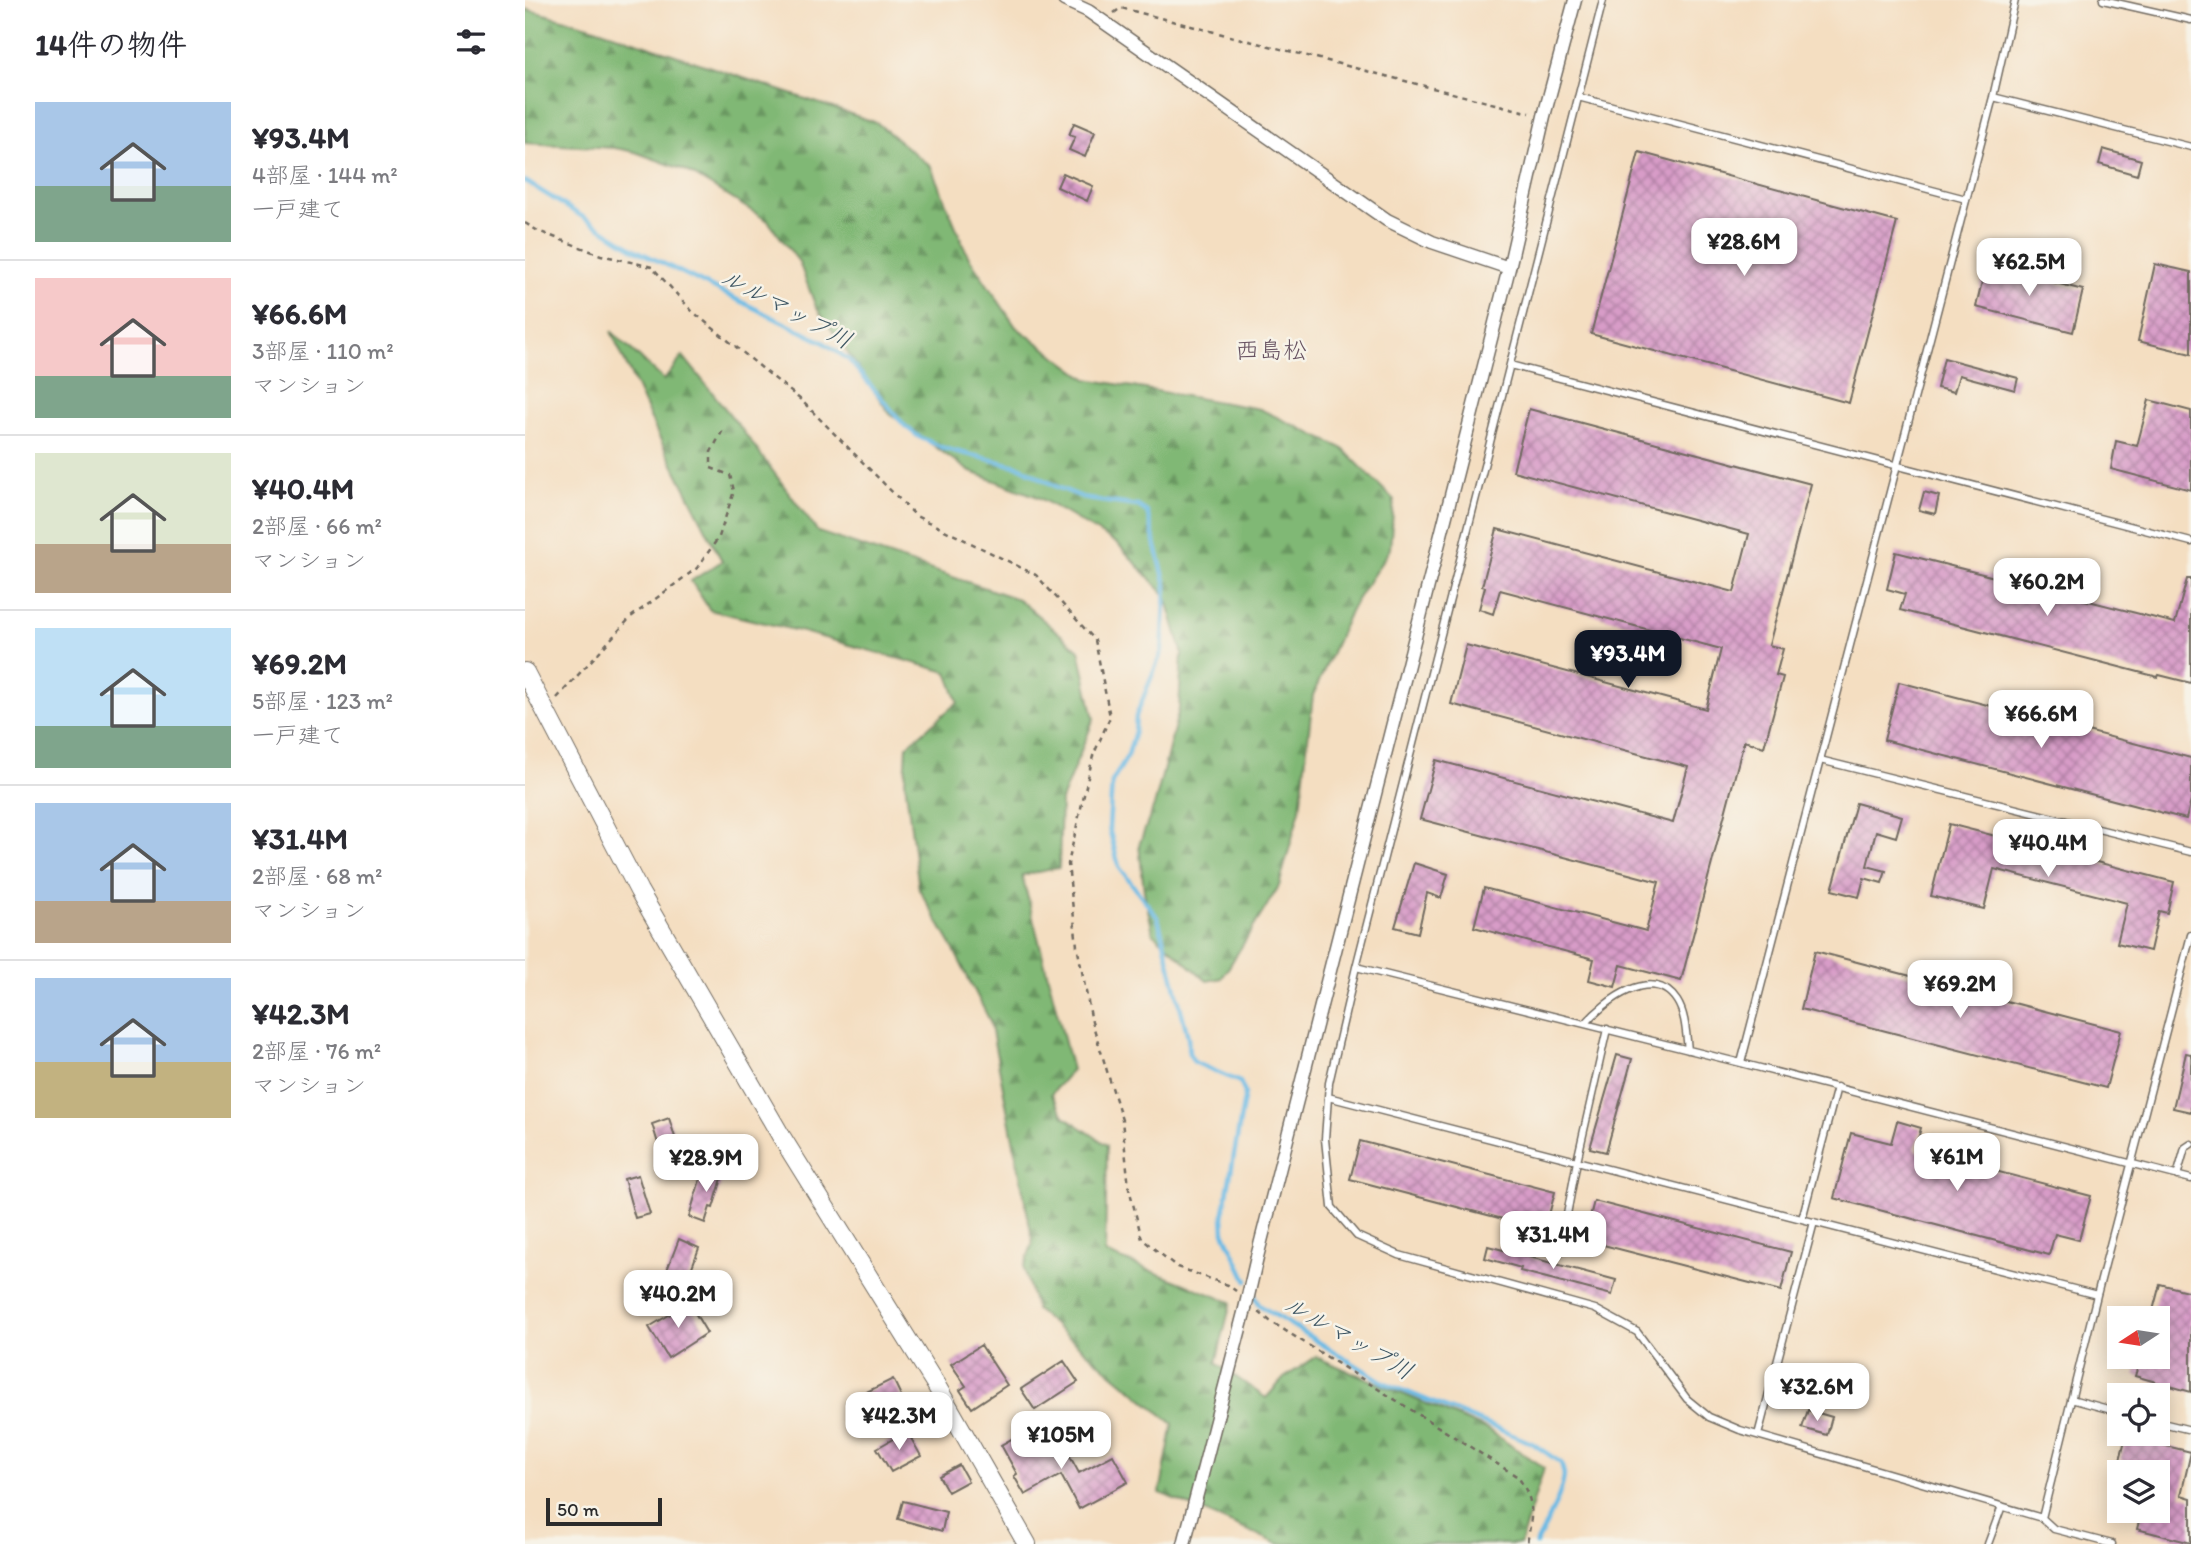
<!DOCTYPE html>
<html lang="ja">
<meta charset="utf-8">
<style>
:root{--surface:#fff;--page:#f2f2f3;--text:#2b2b33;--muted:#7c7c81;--line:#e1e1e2;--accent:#111827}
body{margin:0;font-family:Itim,"Klee One",sans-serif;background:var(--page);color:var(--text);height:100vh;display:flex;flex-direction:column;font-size:26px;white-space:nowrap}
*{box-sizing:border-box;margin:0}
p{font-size:23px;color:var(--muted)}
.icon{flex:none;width:38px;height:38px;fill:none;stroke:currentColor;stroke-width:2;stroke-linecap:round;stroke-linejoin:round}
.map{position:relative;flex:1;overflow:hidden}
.drawer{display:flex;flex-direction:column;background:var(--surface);width:525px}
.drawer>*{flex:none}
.needle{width:46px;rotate:258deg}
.controls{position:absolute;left:1582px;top:1306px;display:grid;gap:14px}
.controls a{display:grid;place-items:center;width:63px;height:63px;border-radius:0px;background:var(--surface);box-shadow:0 4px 18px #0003;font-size:35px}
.scale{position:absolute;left:21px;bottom:18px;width:116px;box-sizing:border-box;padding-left:7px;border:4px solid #2b2b2b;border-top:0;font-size:19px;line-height:24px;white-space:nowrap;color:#2b2b2b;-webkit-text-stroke:5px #f7f3e8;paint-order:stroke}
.price{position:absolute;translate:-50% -60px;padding:0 16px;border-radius:14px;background:#fff;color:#222;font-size:23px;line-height:46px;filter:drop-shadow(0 2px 4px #0008)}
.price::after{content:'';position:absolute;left:50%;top:42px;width:21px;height:16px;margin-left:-10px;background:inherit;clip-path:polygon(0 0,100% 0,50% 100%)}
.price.active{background:var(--accent);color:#fff}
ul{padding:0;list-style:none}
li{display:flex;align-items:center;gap:21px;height:175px;padding:0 35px}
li+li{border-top:2px solid var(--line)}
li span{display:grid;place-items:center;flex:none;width:196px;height:140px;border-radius:0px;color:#555}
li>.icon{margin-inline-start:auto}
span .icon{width:84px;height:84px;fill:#fffc;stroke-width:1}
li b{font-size:30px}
h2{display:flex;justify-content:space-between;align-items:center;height:84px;padding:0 35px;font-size:30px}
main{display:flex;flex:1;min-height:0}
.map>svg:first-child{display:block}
.forest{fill:url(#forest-firs);stroke:#567250;stroke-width:2}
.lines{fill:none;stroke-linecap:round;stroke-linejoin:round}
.stream{stroke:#69bae5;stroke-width:4.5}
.building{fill:url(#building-cross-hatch)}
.lane-casing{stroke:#716a60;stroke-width:9}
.street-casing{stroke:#716a60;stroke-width:15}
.secondary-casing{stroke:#716a60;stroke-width:20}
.path{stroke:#716a60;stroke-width:2.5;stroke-dasharray:5 5;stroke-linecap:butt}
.lane{stroke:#fff;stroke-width:6}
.street{stroke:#fff;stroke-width:12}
.secondary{stroke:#fff;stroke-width:18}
.street-bridge-casing{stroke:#716a60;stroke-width:15;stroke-linecap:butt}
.street-bridge{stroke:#fff;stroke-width:12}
.labels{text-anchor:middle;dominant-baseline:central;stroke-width:5;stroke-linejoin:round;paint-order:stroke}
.water-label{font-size:24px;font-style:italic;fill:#3e5663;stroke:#f7f3e8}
.neighbourhood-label{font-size:24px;fill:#685362;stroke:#f7f3e8}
</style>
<main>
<section class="drawer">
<h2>14件の物件<svg class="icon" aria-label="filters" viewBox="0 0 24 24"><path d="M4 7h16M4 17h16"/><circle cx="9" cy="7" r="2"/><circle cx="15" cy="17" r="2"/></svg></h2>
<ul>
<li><span style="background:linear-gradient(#a9c7e8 60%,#7fa58c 0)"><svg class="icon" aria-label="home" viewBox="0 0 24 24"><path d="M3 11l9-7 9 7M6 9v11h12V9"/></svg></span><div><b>¥93.4M</b><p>4部屋 · 144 m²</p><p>一戸建て</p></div></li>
<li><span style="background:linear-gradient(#f6c9c9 70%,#7fa58c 0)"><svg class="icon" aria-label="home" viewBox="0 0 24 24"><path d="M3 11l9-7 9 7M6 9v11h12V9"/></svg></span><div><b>¥66.6M</b><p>3部屋 · 110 m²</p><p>マンション</p></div></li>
<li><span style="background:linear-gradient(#dfe7d0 65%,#b9a48a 0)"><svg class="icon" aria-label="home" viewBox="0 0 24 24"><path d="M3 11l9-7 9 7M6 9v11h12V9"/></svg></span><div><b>¥40.4M</b><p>2部屋 · 66 m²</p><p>マンション</p></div></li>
<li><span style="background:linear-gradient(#bfe0f5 70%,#7fa58c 0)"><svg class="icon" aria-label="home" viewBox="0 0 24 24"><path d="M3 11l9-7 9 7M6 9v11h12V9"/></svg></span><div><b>¥69.2M</b><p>5部屋 · 123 m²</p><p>一戸建て</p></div></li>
<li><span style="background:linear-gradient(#a9c7e8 70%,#b9a48a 0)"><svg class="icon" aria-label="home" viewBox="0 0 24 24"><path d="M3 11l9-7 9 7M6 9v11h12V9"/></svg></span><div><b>¥31.4M</b><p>2部屋 · 68 m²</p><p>マンション</p></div></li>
<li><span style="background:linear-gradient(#a9c7e8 60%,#c2b280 0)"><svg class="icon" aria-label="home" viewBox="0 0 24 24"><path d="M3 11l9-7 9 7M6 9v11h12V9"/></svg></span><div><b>¥42.3M</b><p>2部屋 · 76 m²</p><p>マンション</p></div></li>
</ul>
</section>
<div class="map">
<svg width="1666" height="1544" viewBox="0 0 1666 1544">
<defs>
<pattern id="forest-firs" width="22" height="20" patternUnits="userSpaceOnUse" patternTransform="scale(1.75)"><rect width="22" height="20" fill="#80b875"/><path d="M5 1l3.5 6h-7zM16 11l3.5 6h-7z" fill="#699660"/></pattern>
<pattern id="building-cross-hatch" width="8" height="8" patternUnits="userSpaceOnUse" patternTransform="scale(1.75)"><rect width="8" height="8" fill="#d89cc8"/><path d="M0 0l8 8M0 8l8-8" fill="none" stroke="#af7fa3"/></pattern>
</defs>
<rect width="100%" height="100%" fill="#f7f3e8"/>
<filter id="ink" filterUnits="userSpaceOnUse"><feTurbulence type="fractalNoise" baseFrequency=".0143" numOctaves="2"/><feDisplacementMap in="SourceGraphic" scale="14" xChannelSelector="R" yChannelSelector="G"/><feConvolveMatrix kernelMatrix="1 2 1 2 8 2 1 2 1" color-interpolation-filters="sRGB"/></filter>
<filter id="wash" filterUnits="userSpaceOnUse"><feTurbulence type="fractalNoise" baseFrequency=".00686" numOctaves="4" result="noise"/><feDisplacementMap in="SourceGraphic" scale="28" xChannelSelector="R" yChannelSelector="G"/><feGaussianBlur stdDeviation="1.57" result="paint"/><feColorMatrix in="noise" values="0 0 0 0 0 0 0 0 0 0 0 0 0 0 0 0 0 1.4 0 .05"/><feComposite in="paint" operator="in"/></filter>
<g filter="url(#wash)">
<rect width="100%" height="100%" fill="#f4dec1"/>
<!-- forest -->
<path class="forest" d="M0 9 64 26 352 123 406 167 443 256 491 327 562 379 735 409 817 448 869 500 865 549 826 609 788 695 775 809 754 886 697 978 682 981 628 933 619 891 614 845 630 803 654 709 657 652 641 596 593 544 513 497 444 471 365 414 291 307 274 262 243 221 162 171 110 152 90 148 0 143Z
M86 331 139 380 158 356 215 427 293 532 493 599 554 650 569 719 536 800 534 868 497 875 547 1070 526 1094 539 1116 582 1145 580 1253 706 1302 691 1363 741 1398 759 1378 791 1357 963 1430 1019 1468 995 1544H754L635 1493 648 1424 511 1310 499 1268 508 1242 465 1021 428 948 394 889 380 781 382 746 433 702 422 672 278 632 185 610 166 581 197 561 134 437Z"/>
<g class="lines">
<!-- stream -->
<path class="stream" d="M0 181 111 250 298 342 324 360 380 426 394 437 421 449 496 467 532 487 562 499 613 506 622 512 641 585 637 651 611 716 610 731 603 755 587 782 584 828 594 867 633 918 663 1037 664 1053 669 1062 715 1082 720 1093 698 1217 699 1232 722 1281
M728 1292 734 1305 858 1382 1007 1443 1036 1463C1036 1463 1039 1473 1039 1474 1039 1491 1019 1529 1011 1544"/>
</g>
<g id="blocks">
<!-- building -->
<path class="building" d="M549 123 570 132 560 157 544 150 550 137 544 135Z
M1578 149 1616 160 1612 175 1574 164Z
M1114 152 1372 222 1324 403 1066 334Z
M538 173 568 186 562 201 532 187Z
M1630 264 1666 272V354L1613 341Z
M1461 265 1558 290 1548 332 1451 307Z
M1419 358 1493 378 1490 390 1434 375 1429 392 1412 388Z
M1624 400 1666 411V490L1586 469 1591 441 1612 446Z
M1004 409 1286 484 1244 645 1258 649 1251 675 1258 677 1239 747 1219 741 1156 981 1096 965 1090 987 1064 980 1069 959 949 927 959 888 1121 931 1134 882 895 819 911 760 1148 823 1163 767 926 704 941 645 1181 709 1196 649 975 590 968 614 954 609 960 587 957 586 972 529 1209 592 1224 534 988 471Z
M1399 492 1414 496 1410 514 1394 510Z
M1371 552 1650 623 1662 579H1666V683L1634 675 1633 677 1375 610 1380 594 1362 589Z
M1374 682 1666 758V801L1661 819 1359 740Z
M1331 803 1377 816 1371 837 1351 831 1342 866 1361 871 1357 883 1339 878 1334 897 1307 890Z
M1424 824 1649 882 1642 913 1634 911 1625 951 1592 943 1602 903 1469 869 1459 909 1406 896Z
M889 863 923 874 916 898 902 893 893 933 870 927Z
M1290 951 1596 1031 1581 1088 1276 1009Z
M1661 1053 1666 1054V1112L1648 1108Z
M1092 1055 1107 1059 1081 1152 1065 1148Z
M144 1118 153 1147 136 1153 127 1124Z
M1372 1121 1396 1128 1390 1150 1566 1196 1554 1240 1530 1234 1524 1255 1309 1198 1326 1133 1366 1143Z
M835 1141 1030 1192 1020 1230 825 1179Z
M179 1166 199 1172 188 1208 185 1207 180 1223 164 1217Z
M113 1175 125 1214 110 1218 99 1179Z
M1069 1201 1266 1252 1256 1291 1059 1240Z
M154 1239 174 1248 160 1286 139 1278Z
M963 1246 1091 1280 1087 1295 995 1271 996 1268 960 1258Z
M1635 1284 1666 1292V1392L1610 1376 1616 1356H1633V1318H1626Z
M164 1303 182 1333 143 1358 124 1327Z
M456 1345 482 1385 447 1408 435 1390 441 1386 426 1364Z
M539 1361 553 1382 510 1410 496 1389Z
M368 1379 380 1404 333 1427 321 1402Z
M1283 1410 1307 1417 1302 1435 1277 1428Z
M382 1431 396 1456 366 1472 352 1448Z
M499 1432 510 1451 525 1442 528 1447 537 1442 554 1473 588 1455 603 1482 554 1509 536 1475 500 1495 489 1476 492 1474 476 1445Z
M1601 1436 1666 1452 1656 1495 1666 1498V1543L1612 1529 1617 1510H1633V1470L1595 1460Z
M434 1465 443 1481 423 1492 414 1476Z
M378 1501 421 1512 417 1531 373 1519Z"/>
</g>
</g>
<g filter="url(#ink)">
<use href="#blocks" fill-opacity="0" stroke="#716a60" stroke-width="2"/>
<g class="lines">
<!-- lane casing -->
<g class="lane-casing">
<path id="lane" d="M1078 0 831 967 804 1083 800 1139 807 1207 832 1236 874 1255 1070 1309 1112 1332 1162 1399 1184 1417 1215 1430 1517 1518 1529 1529 1587 1544
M1578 0 1666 20
M1053 97 1441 199
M1468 97 1666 147
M985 365 1666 542
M1295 760 1666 852
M831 967 1216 1063 1666 1179
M1060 1024C1080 1001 1128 964 1152 1001 1161 1015 1161 1034 1163 1050
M1216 1063 1468 97 1490 0
M803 1097 1572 1295
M1652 1176 1660 1148 1666 1144
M1277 1219 1312 1087
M1035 1252 1052 1161 1082 1029
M1546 1399 1594 1412
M1633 1422 1666 1430
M1233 1435 1289 1222
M1517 1518 1572 1295 1666 935
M1463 1544 1477 1506"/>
</g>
<!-- street casing -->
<g class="street-casing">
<path id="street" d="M539 0 563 11 862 220 907 242 984 268
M732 1257 984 268 1019 116 1050 0
M659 1544 720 1309"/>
</g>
<!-- secondary casing -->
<g class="secondary-casing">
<path id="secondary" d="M0 672 114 891 256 1136 411 1385 502 1544"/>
</g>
<!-- path -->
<path class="path" d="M589 13 596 8 1005 113
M0 223 13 231 76 255 127 267 167 311 276 400 391 516 511 575 570 640 585 717 568 756 543 864 552 946 567 1022 597 1120 604 1188 617 1239 652 1267 703 1285 711 1291
M32 698 106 617 172 568 194 537 209 491 205 475 186 468V452L199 428
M734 1312 745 1321 993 1477C1011 1503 1007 1514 1002 1544"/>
<!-- lane -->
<use href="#lane" class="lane"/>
<!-- street -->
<use href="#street" class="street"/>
<!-- secondary -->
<use href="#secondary" class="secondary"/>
<!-- street-bridge casing -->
<g class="street-bridge-casing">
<path id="street-bridge" d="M720 1309 732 1257"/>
</g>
<!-- street-bridge -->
<use href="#street-bridge" class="street-bridge"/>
</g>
</g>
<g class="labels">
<!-- water labels -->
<g class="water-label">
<text transform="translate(262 308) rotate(28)">ルルマップ川</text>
<text transform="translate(824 1337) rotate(30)">ルルマップ川</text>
</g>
<!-- neighbourhood labels -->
<g class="neighbourhood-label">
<text x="746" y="349">西島松</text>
</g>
</g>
</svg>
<div class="controls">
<a><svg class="needle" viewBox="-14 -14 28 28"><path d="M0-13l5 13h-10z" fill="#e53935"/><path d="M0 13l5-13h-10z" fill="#7c7c81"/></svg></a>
<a><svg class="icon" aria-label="locate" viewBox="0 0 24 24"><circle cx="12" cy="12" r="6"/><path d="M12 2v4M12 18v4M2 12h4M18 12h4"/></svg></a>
<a><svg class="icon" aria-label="layers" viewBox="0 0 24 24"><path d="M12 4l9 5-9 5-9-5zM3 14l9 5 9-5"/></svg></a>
</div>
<div class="scale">50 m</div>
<b class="price" style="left:1219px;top:278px">¥28.6M</b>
<b class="price" style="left:1504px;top:298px">¥62.5M</b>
<b class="price" style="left:1522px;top:618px">¥60.2M</b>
<b class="price active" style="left:1103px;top:690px">¥93.4M</b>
<b class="price" style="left:1516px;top:750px">¥66.6M</b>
<b class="price" style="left:1523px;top:879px">¥40.4M</b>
<b class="price" style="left:1435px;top:1020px">¥69.2M</b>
<b class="price" style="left:1432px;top:1193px">¥61M</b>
<b class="price" style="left:181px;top:1194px">¥28.9M</b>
<b class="price" style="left:1028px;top:1271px">¥31.4M</b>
<b class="price" style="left:153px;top:1330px">¥40.2M</b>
<b class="price" style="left:1292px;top:1423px">¥32.6M</b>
<b class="price" style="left:374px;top:1452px">¥42.3M</b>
<b class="price" style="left:536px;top:1471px">¥105M</b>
</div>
</main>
